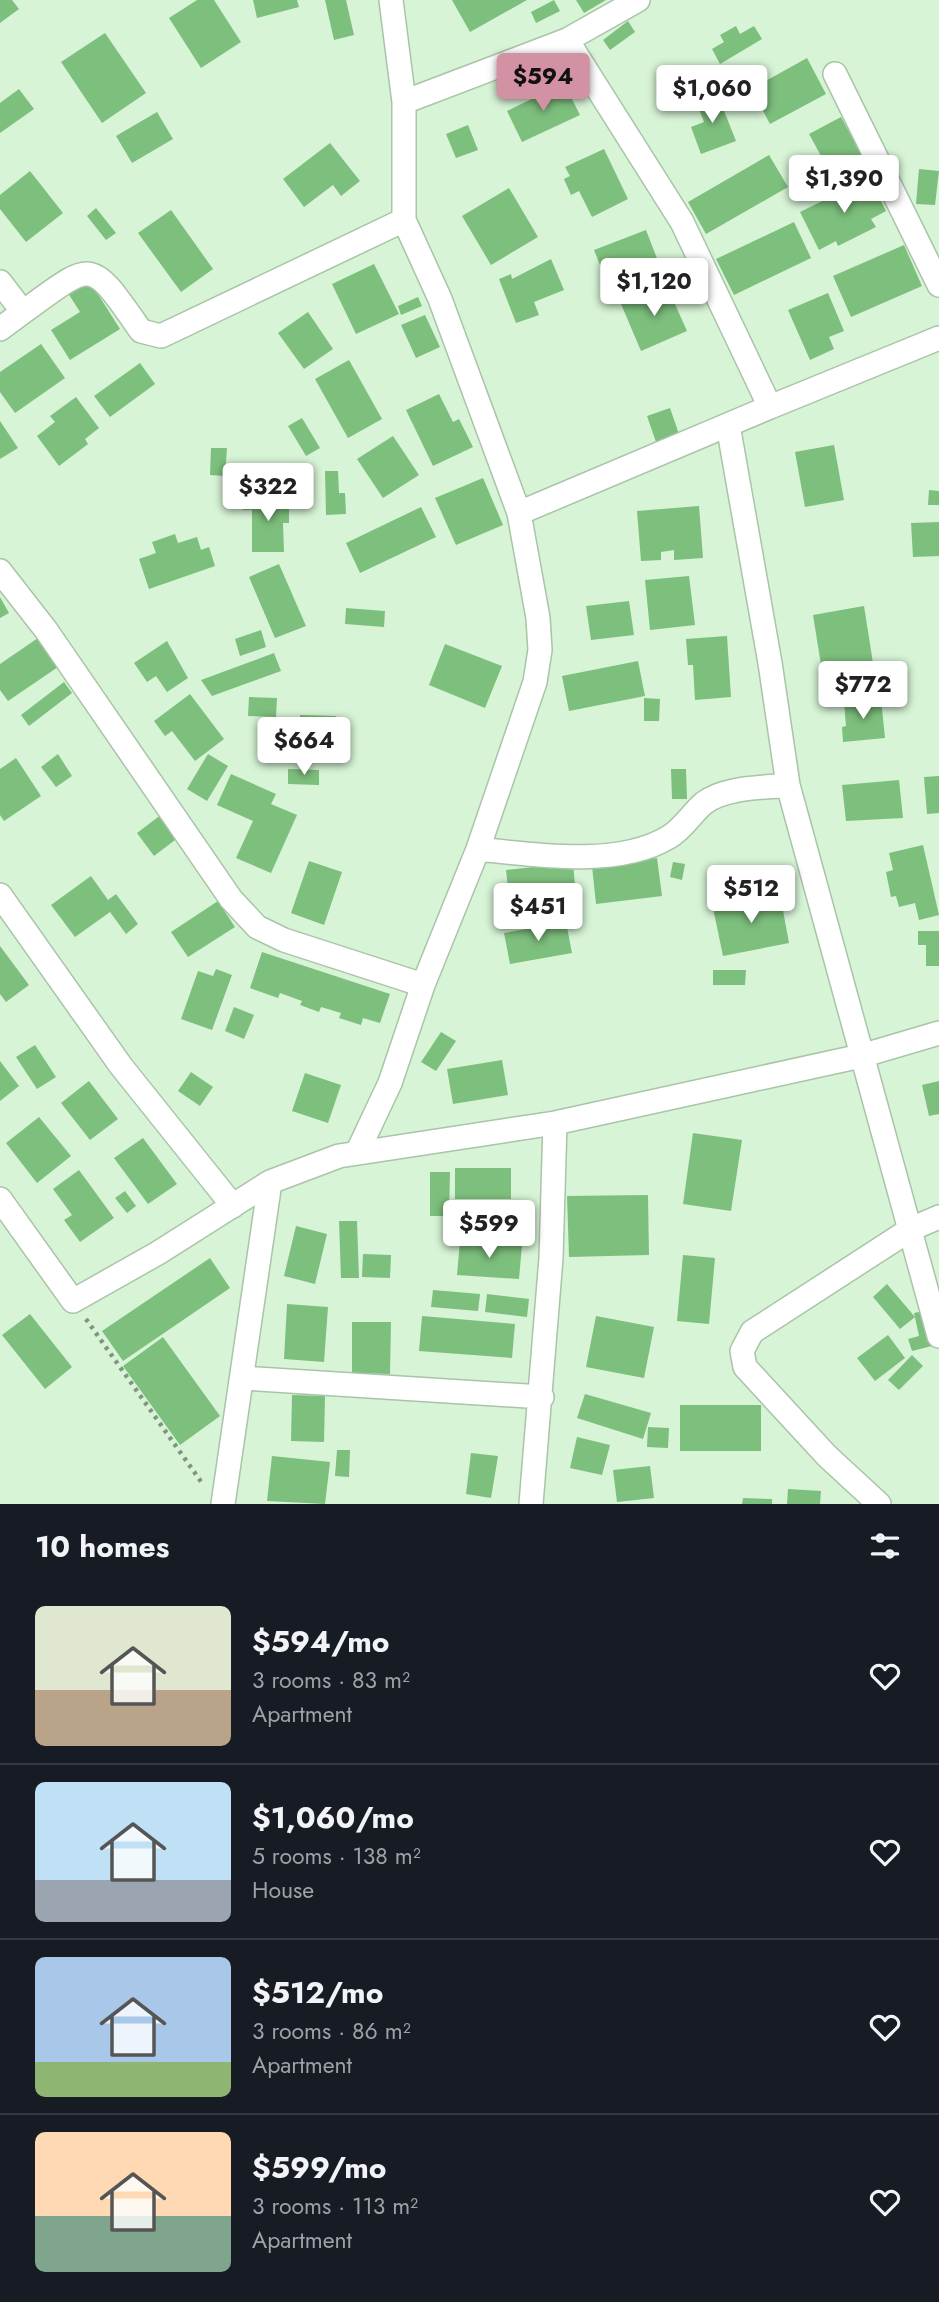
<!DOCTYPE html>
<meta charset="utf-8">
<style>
:root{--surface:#171b24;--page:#20242c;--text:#f1f3f6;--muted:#9ea1a6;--line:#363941;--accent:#d392a4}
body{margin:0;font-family:Jost,sans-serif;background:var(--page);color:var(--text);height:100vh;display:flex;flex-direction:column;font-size:26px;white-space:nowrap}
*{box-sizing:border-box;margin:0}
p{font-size:23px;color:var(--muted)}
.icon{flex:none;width:38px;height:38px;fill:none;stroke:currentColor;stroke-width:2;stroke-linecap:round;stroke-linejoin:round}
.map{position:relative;height:1504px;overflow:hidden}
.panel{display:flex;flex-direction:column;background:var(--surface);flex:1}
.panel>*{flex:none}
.price{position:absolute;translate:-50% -60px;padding:0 16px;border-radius:7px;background:#fff;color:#222;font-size:23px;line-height:46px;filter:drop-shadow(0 2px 4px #0008)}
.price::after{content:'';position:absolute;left:50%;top:42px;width:21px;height:16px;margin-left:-10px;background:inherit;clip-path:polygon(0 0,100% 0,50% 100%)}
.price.selected{background:var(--accent);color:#111}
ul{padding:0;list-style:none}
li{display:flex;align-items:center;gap:21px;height:175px;padding:0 35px}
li+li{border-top:2px solid var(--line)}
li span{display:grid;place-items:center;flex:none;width:196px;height:140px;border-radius:10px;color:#555}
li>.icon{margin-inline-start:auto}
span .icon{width:84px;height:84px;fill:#fffc;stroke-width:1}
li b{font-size:30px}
h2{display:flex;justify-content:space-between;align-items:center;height:84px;padding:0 35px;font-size:30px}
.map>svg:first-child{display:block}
.building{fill:#7dbf7d}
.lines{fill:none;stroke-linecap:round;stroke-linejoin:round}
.minor-casing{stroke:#a9c4a8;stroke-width:26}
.path{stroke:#809480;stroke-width:4.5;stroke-dasharray:3.5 5;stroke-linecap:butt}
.minor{stroke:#fff;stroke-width:23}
</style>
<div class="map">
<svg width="939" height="1504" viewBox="0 0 939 1504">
<rect width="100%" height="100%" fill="#d7f4d6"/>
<!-- building -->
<path class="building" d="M0 0H12L19 9 0 23Z
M197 0H214L241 42 201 68 169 18Z
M253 0H297L299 7 257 18Z
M325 0H346L354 35 334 40Z
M452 0H527L470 32Z
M554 0 560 11 536 23 531 12Z
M576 0H606L584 13Z
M628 21 635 32 610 50 603 40Z
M736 26 740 34 754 26 762 39 720 64 712 49 724 42 720 35Z
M105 33 146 93 102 123 61 62Z
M807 58 826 94 770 124 751 89Z
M564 83 580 115 522 142 507 111Z
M19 89 34 109 0 133V103Z
M717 93 736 141 701 154 691 127 704 122 696 101Z
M157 112 173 139 132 163 116 136Z
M841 117 869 168 837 185 809 134Z
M468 125 478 150 456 158 446 134Z
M330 143 360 181 341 196 333 185 304 207 283 179Z
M604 149 628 199 592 217 579 191 571 195 564 179 570 176 565 167Z
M769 155 788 187 706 234 688 202Z
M919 169 939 171 935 205 916 204Z
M30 171 63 213 26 242 0 209V195Z
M869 178 886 211 871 219 876 227 838 246 836 241 819 250 800 212Z
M509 188 538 237 491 265 462 216Z
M96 208 116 233 106 240 87 216Z
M171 210 213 269 181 292 138 233Z
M794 222 811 258 734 295 716 259Z
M646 230 658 261 606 280 594 250Z
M904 245 922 286 851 317 833 276Z
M551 259 564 290 534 302 539 315 516 323 499 279 511 274 512 279Z
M374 264 399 314 356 334 332 284Z
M89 280 120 329 70 360 51 330 80 312 68 293Z
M666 284 687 331 641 351 621 304Z
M828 293 844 331 829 337 834 349 810 360 788 310Z
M418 297 422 306 401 315 398 306Z
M308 312 333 349 304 369 278 333Z
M425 315 440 347 416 358 401 325Z
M41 344 65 378 15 413 0 392V372Z
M349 360 382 419 348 438 315 379Z
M140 363 155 384 110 417 94 396Z
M439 394 453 422 459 419 473 447 433 466 406 410Z
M76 397 99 428 85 439 88 444 59 466 37 436 55 422 50 416Z
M670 408 680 437 657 445 647 416Z
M302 418 320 448 306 456 288 426Z
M0 421 18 448 0 459Z
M393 436 419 475 383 498 357 459Z
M834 445 844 500 805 507 795 452Z
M211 448H227L225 476 210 475Z
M325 471H338L339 493H345L346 514 326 515Z
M483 478 503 525 456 545 435 498Z
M929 490 939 491V505H928Z
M289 497V523H283L284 552H252V510H243V498Z
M699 506 703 558 674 560V550L661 552V560L641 561 637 511Z
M421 507 436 537 360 573 346 543Z
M939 522V556L913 557 911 523Z
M175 534 178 543 197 537 201 550 209 547 215 566 149 589 139 559 156 553 152 542Z
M279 564 306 626 275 638 249 577Z
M689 576 695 625 650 630 645 580Z
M0 597 9 613 0 618Z
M629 601 634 635 591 640 586 606Z
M864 606 873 663 822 671 813 615Z
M346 608 385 611 384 627 345 624Z
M261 630 266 647 240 656 235 639Z
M727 636 731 697 695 700 693 665H688L686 639Z
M38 638 58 667 8 701 0 690V664Z
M167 641 188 678 167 692 156 676 147 682 134 663Z
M445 644 502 666 485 708 429 685Z
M274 653 281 671 212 696 201 680Z
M638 661 645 696 569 711 562 676Z
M64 682 72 693 29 726 21 715Z
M190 694 224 739 195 761 172 731 165 736 154 721Z
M249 697 277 698 276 717 248 716Z
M644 698 660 699 659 721H644Z
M881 699 885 738 843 742 842 727 846 726 844 702Z
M300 715 336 716 335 734H300Z
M335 741 336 757 306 760 305 743Z
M58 754 72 776 56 787 41 767Z
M208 754 228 766 207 801 187 789Z
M16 758 41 796 4 821 0 815V769Z
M288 769 319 770V785L288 784Z
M671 769H686L687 799H672Z
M231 774 276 794 271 804 297 815 271 873 236 858 253 821 217 805Z
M939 776V813L927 814 924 777Z
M899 780 903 818 846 821 842 785Z
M162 814 179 837 154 856 137 833Z
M923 845 939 915 919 920 915 903 899 907 896 896 891 897 886 872 893 870 889 853Z
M657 858 662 896 596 904 592 866Z
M309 861 342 872 324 925 291 913Z
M673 862 685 864 682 880 670 877Z
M573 863 577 908 511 915 506 870Z
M91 876 108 900 116 894 138 924 126 934 110 912 75 937 51 905Z
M780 894 789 943 723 956 713 908Z
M218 901 235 927 188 957 171 932Z
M566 922 572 953 510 964 504 933Z
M918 931H939V966H926V945H918Z
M0 946 29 985 6 1002 0 994Z
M262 952 390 994 380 1023 363 1018 361 1025 339 1018 341 1013 321 1007 319 1012 300 1005 302 1001 280 993 278 998 250 988Z
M216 969 232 975 212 1030 181 1019 198 971 213 976Z
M713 970H746L745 985H713Z
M234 1007 254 1015 244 1039 225 1031Z
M441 1032 456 1041 436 1071 421 1062Z
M35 1045 56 1077 37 1089 16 1057Z
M502 1060 508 1095 453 1104 447 1069Z
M0 1061 19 1086 0 1101Z
M191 1072 213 1087 200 1106 178 1091Z
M305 1073 341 1085 328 1123 292 1111Z
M89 1081 118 1119 90 1140 61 1103Z
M939 1081V1114L929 1116 922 1085Z
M39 1117 71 1156 37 1183 6 1143Z
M693 1133 742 1140 731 1211 683 1204Z
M143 1138 177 1184 148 1204 114 1158Z
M455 1168H511V1199H455Z
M79 1170 114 1218 80 1242 64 1220 72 1215 53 1189Z
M430 1172H450L449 1216H430Z
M125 1191 136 1206 127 1213 115 1198Z
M648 1195 649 1255 569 1257 567 1196Z
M339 1221H357L359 1278H341Z
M296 1226 327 1234 315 1284 284 1276Z
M460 1241 522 1245 519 1279 457 1275Z
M363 1254 391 1255 390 1278 362 1277Z
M683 1255 715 1258 709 1324 677 1321Z
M210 1258 230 1288 123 1361 102 1331Z
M887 1284 915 1317 900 1329 873 1297Z
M433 1290 480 1294 478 1311 431 1307Z
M487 1294 529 1299 527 1317 485 1312Z
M287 1304 328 1307 324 1362 284 1359Z
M928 1310 936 1345 912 1351 908 1339 919 1336 914 1313Z
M30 1314 72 1367 45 1389 2 1335Z
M422 1316 515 1324 512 1358 419 1351Z
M596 1316 654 1327 644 1378 586 1367Z
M352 1322H391L390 1374 352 1373Z
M888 1335 905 1358 875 1381 857 1358Z
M163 1337 220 1416 180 1445 123 1366Z
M912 1355 923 1366 899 1390 888 1380Z
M585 1394 651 1413 643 1439 577 1418Z
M292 1395 325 1396 324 1442 291 1441Z
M680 1405H761V1451H680Z
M648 1427 669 1428 668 1448 647 1447Z
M577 1437 610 1445 602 1475 570 1468Z
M337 1450H350L349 1477 335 1476Z
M471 1453 498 1456 491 1498 466 1494Z
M272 1456 330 1462 325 1504 267 1501Z
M650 1466 654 1498 617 1502 613 1470Z
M788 1489 821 1491 820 1504H787Z
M743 1498 772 1499V1504H742Z"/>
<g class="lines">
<!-- minor casing -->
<g class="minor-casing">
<path id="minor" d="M567 40 638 0
M835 74 939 285
M404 102 567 40 682 222 770 407 519 513
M0 282 23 312 0 329
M23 312C95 260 89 257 141 331L161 336 404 220
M770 407 939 338
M728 425 770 663 788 785 939 1336
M0 571 46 630 231 899 257 927 284 940 423 985
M478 849C534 855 618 868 669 837 683 829 692 813 704 803 725 787 762 788 788 785
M0 895 121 1066 233 1206
M357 1153 390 1083 423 985 478 849 535 682 540 650 538 618 519 513 440 299 404 220V102L391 0
M0 1199 73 1301 158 1253 270 1182 339 1156 555 1123 861 1056 939 1033
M243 1378 542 1397
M223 1504 270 1182
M531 1504 551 1258 555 1123
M879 1504 827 1456 745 1367 742 1351 752 1332 911 1229 939 1217"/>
</g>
<!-- path -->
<path class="path" d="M86 1319 202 1483"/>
<!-- minor -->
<use href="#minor" class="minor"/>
</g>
</svg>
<b class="price selected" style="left:543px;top:113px">$594</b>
<b class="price" style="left:712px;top:125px">$1,060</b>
<b class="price" style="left:844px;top:215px">$1,390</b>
<b class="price" style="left:654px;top:318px">$1,120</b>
<b class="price" style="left:268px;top:523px">$322</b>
<b class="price" style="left:863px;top:721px">$772</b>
<b class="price" style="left:304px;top:777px">$664</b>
<b class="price" style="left:751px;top:925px">$512</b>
<b class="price" style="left:538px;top:943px">$451</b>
<b class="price" style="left:489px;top:1260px">$599</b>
</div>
<section class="panel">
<h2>10 homes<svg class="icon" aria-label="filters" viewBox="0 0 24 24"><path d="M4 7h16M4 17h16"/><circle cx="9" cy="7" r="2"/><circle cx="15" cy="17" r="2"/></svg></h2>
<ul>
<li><span style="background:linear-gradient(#dfe7d0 60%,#b9a48a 0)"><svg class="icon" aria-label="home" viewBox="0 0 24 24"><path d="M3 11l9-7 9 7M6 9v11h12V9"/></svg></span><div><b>$594/mo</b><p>3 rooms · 83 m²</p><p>Apartment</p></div><svg class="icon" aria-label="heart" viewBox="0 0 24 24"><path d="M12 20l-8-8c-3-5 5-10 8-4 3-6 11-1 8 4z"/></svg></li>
<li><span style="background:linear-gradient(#bfe0f5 70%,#9aa5b1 0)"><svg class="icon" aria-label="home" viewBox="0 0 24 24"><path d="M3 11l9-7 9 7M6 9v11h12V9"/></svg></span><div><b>$1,060/mo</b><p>5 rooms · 138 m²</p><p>House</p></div><svg class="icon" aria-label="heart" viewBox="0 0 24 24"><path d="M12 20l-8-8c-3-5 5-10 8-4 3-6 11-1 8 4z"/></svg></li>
<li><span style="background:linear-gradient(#a9c7e8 75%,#8fb573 0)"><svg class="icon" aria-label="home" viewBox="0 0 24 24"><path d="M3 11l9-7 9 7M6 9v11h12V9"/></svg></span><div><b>$512/mo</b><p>3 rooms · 86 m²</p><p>Apartment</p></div><svg class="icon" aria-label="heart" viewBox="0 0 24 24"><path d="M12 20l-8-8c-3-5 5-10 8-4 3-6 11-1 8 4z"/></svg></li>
<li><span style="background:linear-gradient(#ffd9b3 60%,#7fa58c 0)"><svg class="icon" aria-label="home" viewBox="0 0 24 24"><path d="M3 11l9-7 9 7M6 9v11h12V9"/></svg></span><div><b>$599/mo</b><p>3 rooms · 113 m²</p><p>Apartment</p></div><svg class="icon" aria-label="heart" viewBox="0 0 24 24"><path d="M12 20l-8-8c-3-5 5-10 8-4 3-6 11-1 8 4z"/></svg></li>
</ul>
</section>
